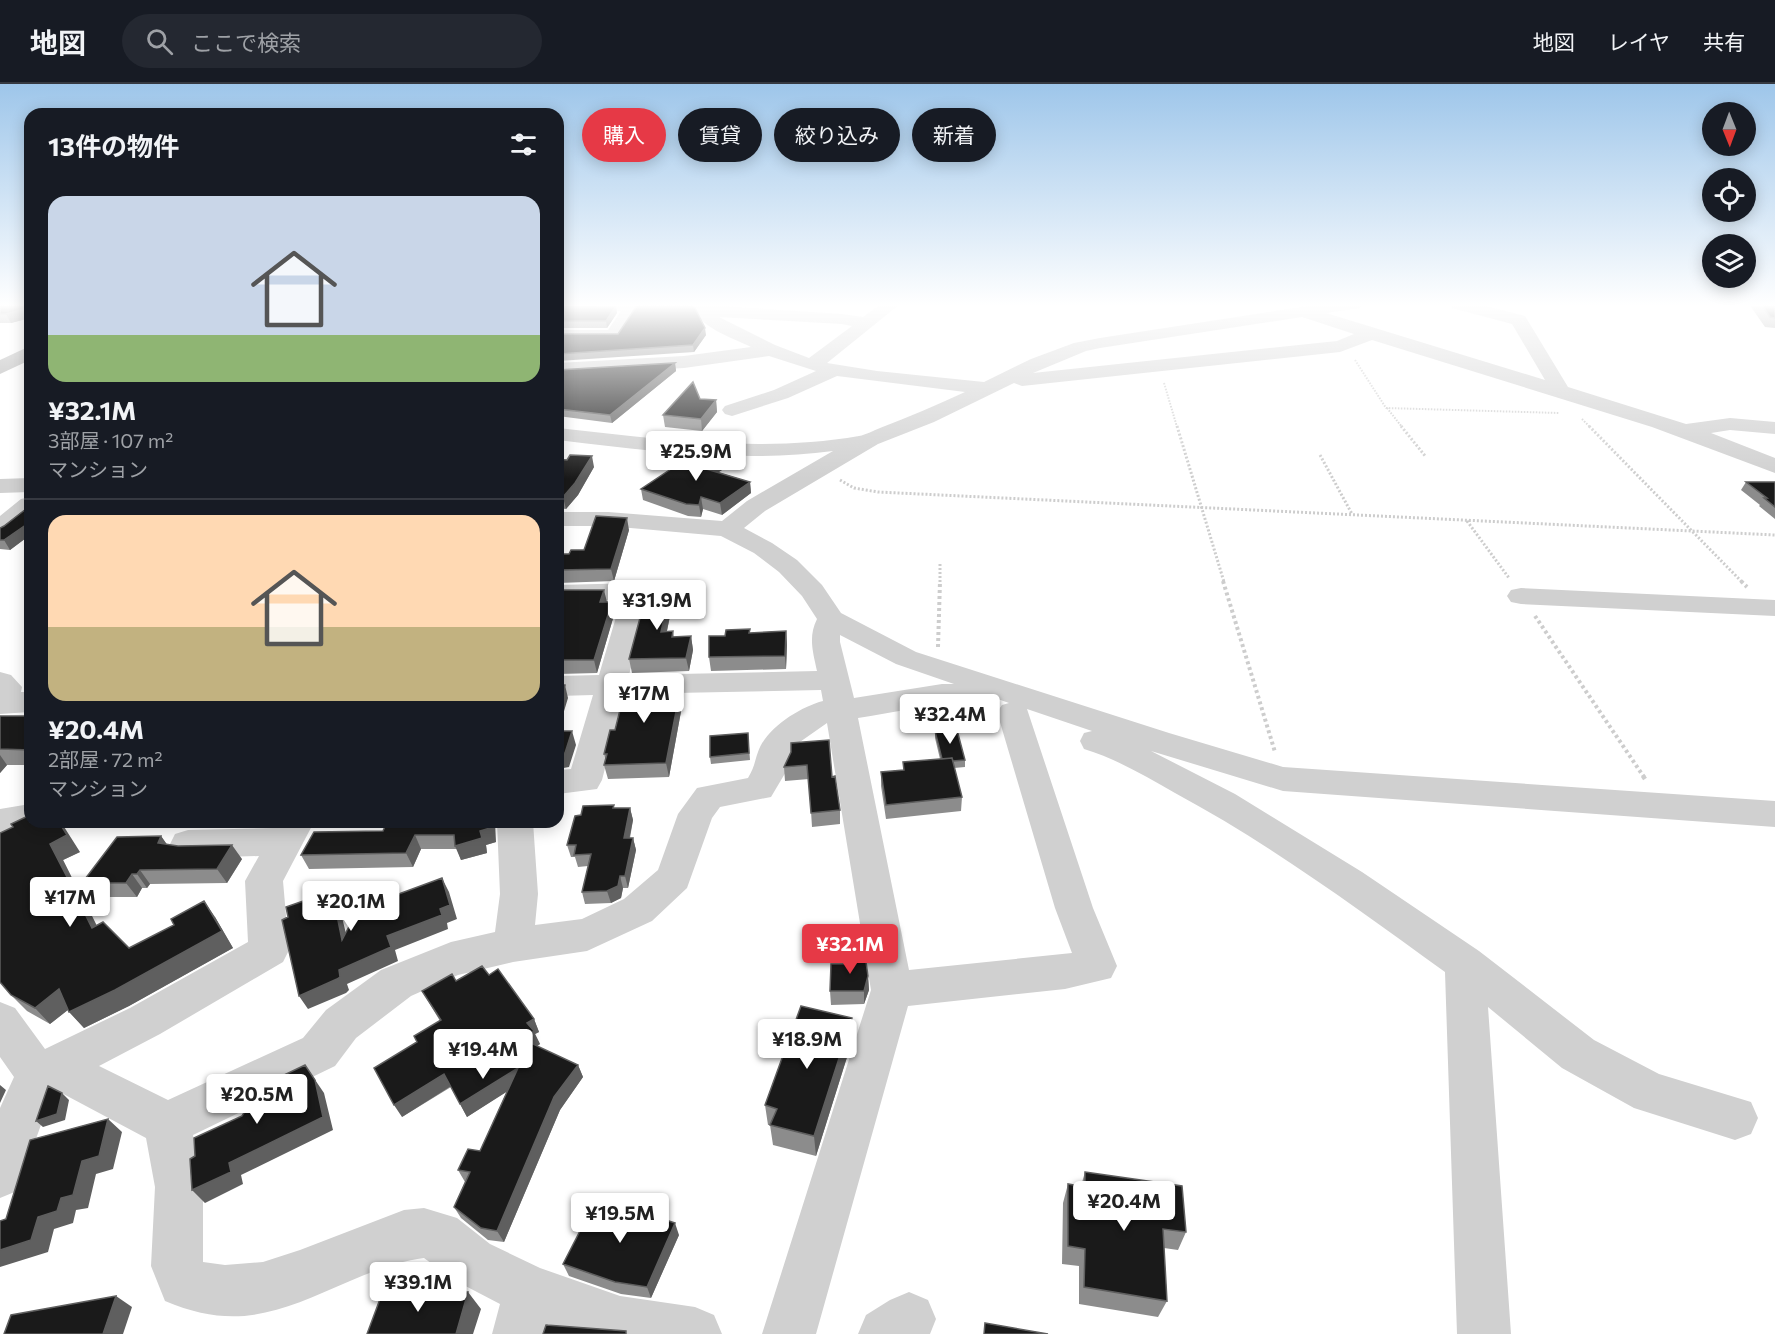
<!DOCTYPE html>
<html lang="ja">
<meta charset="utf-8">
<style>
:root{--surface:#171b24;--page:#242831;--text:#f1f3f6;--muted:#9ea1a6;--line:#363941;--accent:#e63946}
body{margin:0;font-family:Commissioner,"Noto Sans JP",sans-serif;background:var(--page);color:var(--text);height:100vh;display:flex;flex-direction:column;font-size:22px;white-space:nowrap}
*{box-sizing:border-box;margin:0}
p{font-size:20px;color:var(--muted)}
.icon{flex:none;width:33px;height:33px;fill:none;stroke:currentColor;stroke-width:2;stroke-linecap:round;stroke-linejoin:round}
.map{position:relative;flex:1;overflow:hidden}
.panel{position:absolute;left:24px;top:24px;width:540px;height:720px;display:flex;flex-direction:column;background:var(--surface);border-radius:18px;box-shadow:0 3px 15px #0003}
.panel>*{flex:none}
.top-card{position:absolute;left:582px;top:24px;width:570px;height:54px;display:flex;gap:12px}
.needle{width:39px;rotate:179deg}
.buttons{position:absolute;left:1702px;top:18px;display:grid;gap:12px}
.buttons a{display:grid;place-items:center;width:54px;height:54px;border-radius:50%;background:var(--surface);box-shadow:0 3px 15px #0003;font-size:30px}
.price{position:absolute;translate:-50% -51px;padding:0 14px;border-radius:6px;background:#fff;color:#222;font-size:20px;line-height:39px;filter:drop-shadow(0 2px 3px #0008)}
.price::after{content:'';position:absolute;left:50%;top:36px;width:18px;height:14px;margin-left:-9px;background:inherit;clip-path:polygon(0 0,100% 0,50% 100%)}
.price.selected{background:var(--accent);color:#fff}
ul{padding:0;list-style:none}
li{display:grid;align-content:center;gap:12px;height:318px;padding:0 24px}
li+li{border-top:2px solid var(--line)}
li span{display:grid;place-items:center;height:186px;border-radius:18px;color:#555}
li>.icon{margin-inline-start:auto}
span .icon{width:108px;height:108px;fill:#fffc;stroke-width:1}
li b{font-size:26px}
h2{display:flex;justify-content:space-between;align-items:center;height:72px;padding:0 24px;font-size:26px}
.pill{padding:0 21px;border-radius:27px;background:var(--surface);box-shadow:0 3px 15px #0003;font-size:21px;line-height:54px}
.pill.selected{background:var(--accent);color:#fff}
header{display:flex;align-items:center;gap:36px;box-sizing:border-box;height:84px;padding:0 30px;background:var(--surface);border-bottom:2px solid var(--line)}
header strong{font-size:28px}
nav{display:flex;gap:33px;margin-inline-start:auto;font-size:21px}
.search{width:420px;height:54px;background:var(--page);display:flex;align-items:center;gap:15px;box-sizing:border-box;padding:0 21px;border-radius:33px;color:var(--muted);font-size:22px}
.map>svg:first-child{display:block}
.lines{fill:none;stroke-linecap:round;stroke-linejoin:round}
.path-far3{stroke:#cdcdcd;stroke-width:2;stroke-dasharray:1.5 1.5;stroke-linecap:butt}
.path-far2{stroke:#cdcdcd;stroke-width:3;stroke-dasharray:2 2;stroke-linecap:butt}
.path-far1{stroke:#cdcdcd;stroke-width:4;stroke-dasharray:3 3;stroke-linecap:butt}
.path{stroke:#cdcdcd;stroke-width:4.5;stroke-dasharray:4 4;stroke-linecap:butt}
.minor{fill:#d0d0d0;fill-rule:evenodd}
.highway{fill:#9a9a9a;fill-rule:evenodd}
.wall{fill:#8c8c8c}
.shaded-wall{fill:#5f5f5f}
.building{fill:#1a1a1a;stroke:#5f5f5f;stroke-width:1.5}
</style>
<header>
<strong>地図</strong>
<div class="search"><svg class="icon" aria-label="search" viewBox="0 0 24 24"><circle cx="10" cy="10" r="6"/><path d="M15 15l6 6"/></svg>ここで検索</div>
<nav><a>地図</a><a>レイヤ</a><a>共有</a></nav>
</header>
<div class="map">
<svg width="1775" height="1250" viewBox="0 0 1775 1250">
<rect width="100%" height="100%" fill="#fff"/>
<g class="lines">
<!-- path-far3 -->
<path class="path-far3" d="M1355 276 1386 324 1559 329
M1164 299 1177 343
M1387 324 1402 343
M1582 335 1590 343"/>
<!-- path-far2 -->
<path class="path-far2" d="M1177 342 1224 498
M1401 342 1426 373
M1589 342 1742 498
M1320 371 1352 430
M840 396 854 404 878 408 1775 451
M1467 437 1509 494
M940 498V479"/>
<!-- path-far1 -->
<path class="path-far1" d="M1223 497 1275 668
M1741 497 1747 503
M1535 532 1644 693
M938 563 940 497"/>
<!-- path -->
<path class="path" d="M1643 692 1645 695"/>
<!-- minor -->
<path class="minor" d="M558 220H642L619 255 613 256H558V246H608L621 227 558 226Z
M692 220 842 230 863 233 881 220H900L827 279 877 287 984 298 1031 275 1074 259 1100 254 1321 220H1362L1360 224 1326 229 1545 296 1512 240 1452 224 1450 220H1478L1525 232 1568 303 1686 340 1730 334 1775 338V350L1730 346 1711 349 1775 374V389L1652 343 1372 256 1340 268 1022 302 1014 299 934 338 878 360 765 427 744 444 772 459 797 476 822 501 841 529 916 568 1169 649 1283 683 1775 717V743L1283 707 1151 667 1235 710 1362 788 1479 867 1594 956 1659 990 1751 1018 1758 1034 1751 1050 1735 1056 1634 1024 1562 984 1488 923 1511 1250H1457L1445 888C1358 825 1270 760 1175 709 1145 692 1117 675 1084 665L1080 657 1084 649 1092 647 1027 625 1093 824 1117 882 1111 894 1065 905 908 922 816 1250H762L871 906 827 639 797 660 790 669V681L771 713 720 723 712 734 687 804 652 837 587 867 513 878 458 891 411 912 356 954 335 982 193 1051 203 1103V1178L225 1181 263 1178 300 1166 404 1126 424 1124 457 1134 490 1160 540 1184 620 1212 695 1223 714 1231 722 1250H576L548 1240 546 1250H492L500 1220 454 1196 424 1174C398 1177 374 1187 350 1197 281 1227 238 1248 165 1217L151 1182 155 1103 146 1054 54 1005 17 1107 0 1114V1024L14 993 0 973V918L15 924 45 965 130 924 248 858 245 797 259 772 188 774 175 770 170 760 175 750 188 746 274 744 278 738H314L283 797 289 866 283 878 160 950 99 982 168 1016 303 954 326 926 381 886 451 858 495 848 500 810 497 738H533L538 810 535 841 582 835 624 815 658 786 678 730 697 704 748 694C755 682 754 679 758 668 766 644 800 623 823 617L821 606 624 610 602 696 597 705 558 710V686L571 685 593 611 558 612V592L599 591 621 516 558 517V501L637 499 647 501 651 507 629 591 817 587C813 568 808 553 817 535L802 512 779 488 754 469 721 452 608 442H558V428H608L722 437 747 417 833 367C742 379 649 367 558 356V344C657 355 761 369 859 352 866 351 874 346 880 344 909 333 937 321 965 308L837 292 788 314 732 332 725 330 722 326 725 322 774 306 816 287 769 272 684 284 558 291V279L684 272 751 263C731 253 697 243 692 220ZM719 233 842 240 852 242 809 274 775 261ZM1302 233 1354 250 1337 257 1033 289 1086 267 1100 264ZM840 551 896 580 954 600H942L854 614 840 558ZM992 613 1009 619 1002 621 997 628 1055 824 1072 869 909 886 858 634C894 628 930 620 966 621 976 621 986 621 992 613Z
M30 394V408L0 409V395Z
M30 413V432L9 450 0 453V432L21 415Z
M1521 504 1775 516V532L1521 520 1511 518 1507 512 1511 506Z
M0 588 11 591 22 603 21 608H30V628L0 630Z
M30 720V738H45L43 742 0 751V725Z
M909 1208 928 1216 936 1235 930 1250H858L866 1231 890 1216Z"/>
<!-- highway -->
<path class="highway" d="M30 262V276L0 290V276Z"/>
</g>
<!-- wall -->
<path class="wall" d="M0 220H30V232L26 235 11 239H0Z
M1749 220H1775V244L1765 243Z
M558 221 617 229 607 244H558Z
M558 250 706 251 694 268 558 277Z
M675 279 676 287 612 339 558 332V286Z
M700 315 716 316 717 328 702 347 665 343 663 331Z
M721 374 722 386 718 388 750 398 751 409 722 431 703 425 701 433 688 432 643 416 641 405Z
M558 375 594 383 578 411 566 425 558 424Z
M1746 398H1775V435L1759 422 1760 421 1741 406Z
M30 421V451L10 466 0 465V444L4 442Z
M629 446 614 497 558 499V470H569L584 466Z
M558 506 607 518 614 531 597 589 558 590Z
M673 517 667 547H673L674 553 691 552 693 566 689 587 632 589 629 575Z
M750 545V549L786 547 787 561 786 585 711 587 709 573 725 552Z
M682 597 684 611 669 693 608 695 604 681 606 677 604 670 615 646Z
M0 632H30V681H7L0 689Z
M935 647 965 676V683L954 684 962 713 961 727 886 735 881 702V688L903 686V678L940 675 935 654Z
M748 649 750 676 711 680 710 673Z
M791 668 832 693 840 726V740L812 743 809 695 785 697 784 683Z
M614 721V724H630L633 736 630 754H633L636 766 628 804H623L621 814 611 819 585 820 582 808 588 782 578 783 575 773H571L567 761 581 731Z
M387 738 496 758 486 761 487 769 461 776 457 765H421L413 783 309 785 301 771 383 747Z
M0 749 80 768 63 776 82 814H78L89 826 97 842 129 864 215 833 233 864 129 922 84 944 68 926 50 940 27 927 11 911Z
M161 752 167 761 242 775 227 799 150 800 147 804H142L137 813H93L82 799Z
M489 891 534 935 539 948 535 950 540 960 537 962 578 981 583 993 560 1026 504 1158 488 1156 461 1134 454 1123 465 1098 458 1086 480 1067 507 1007 467 1033 451 1003 402 1033 440 937 422 907 456 897Z
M868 892 869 906 864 920 831 921 830 907Z
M853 954 816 1072 773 1061 770 1041H768L765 1021Z
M1085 1088 1186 1148 1178 1166 1164 1164 1167 1217 1158 1233 1079 1220V1182L1062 1180 1063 1119 1068 1100 1081 1102Z
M679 1151 651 1214 621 1210 569 1192 563 1180Z"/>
<!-- shaded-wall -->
<path class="shaded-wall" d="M30 220V232L26 235 11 239 6 230Z
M616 222 617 229 607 244 606 237Z
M705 244 706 251 694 268 693 261Z
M675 279 676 287 612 339 610 331Z
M716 316 717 328 702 347 701 335Z
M592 372 594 383 578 411 566 425 563 413Z
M721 374 722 386 707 396 706 385Z
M750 398 751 409 722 431 720 419Z
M701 413 703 425 701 433 699 421Z
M627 434 629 446 614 497 611 485Z
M30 438V451L10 466 4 456Z
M671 504 673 517 664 561 661 548Z
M604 506 607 518H600Z
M612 518 614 531 597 589 594 576Z
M786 547 787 561 786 585 785 572Z
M691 552 693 566 689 587 686 574Z
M682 597 684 611 669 693 666 679Z
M565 601 568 614 558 647V621Z
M572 647 576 661 569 683 558 685V671Z
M0 671 7 681 0 689Z
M630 724 633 736 627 766 624 754Z
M59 738H61L80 768 63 776 82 814 69 797 50 760Z
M490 738H495L496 758 486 761 487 769 461 776 455 762 480 747Z
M415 751 421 765 413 783 406 769Z
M161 752 171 766 158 759Z
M633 754 636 766 628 804 625 792Z
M232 761 242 775 227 799 217 785Z
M140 786 150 800 147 804 137 790Z
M132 790 142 804 137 813 126 799Z
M620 792 623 804 621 814 611 819 607 807Z
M442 794 449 808 457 835 447 839 448 845 395 866 398 877 347 900 349 906 346 909 308 925 299 912 339 886 387 852 440 825Z
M332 807 339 821 351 870 342 856Z
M75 810 89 826 106 861 92 844Z
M204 817 215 833 233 864 129 922 84 944 69 928Z
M868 892 869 906 864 920V907Z
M59 905 74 921 50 940 35 924Z
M852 934 853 954 816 1072 814 1052Z
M534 935 539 948 535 950 540 960 528 968 522 955 527 939Z
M305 981 324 1009 333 1046 241 1091 243 1100 205 1119 192 1106 229 1079Z
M578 981 583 993 560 1026 504 1158 497 1147 554 1013Z
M518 984 524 997 467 1033 460 1020Z
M444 990 451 1002 402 1033 394 1021Z
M0 1001 6 1006 0 1019Z
M62 1009 69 1016 65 1036 43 1043 36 1037Z
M108 1035 122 1048 113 1085 96 1090 88 1124 76 1126 73 1139 54 1145 48 1168 0 1183V1166L61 1114 82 1077Z
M675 1139 679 1151 651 1214 647 1203Z
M468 1208 481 1225 473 1250H456Z
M116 1212 132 1223 123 1250H103Z"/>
<!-- building -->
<path class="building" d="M0 220H30L21 226 6 230H0Z
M638 220H693L705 244 693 261 558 270V250H618Z
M1761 220H1775V234L1770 233Z
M558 221 616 222 606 237H558Z
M675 279 610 331 558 325V286Z
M693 298 700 315 716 316 701 335 663 331Z
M698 367 721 374 706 385 750 398 720 419 701 413 699 421 686 420 641 405Z
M570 371 592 372 575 399 563 413H558V375L567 376Z
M1746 398H1775V423L1764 414H1767Z
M26 421H30V438L4 456H0V444L4 442 26 425Z
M596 432 627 434 611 485 558 486V470H569L571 466H584Z
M648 504H671L661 548 673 547 672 553 691 552 686 574 629 575Z
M558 506H604L600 518H612L594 576H558Z
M750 545 749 549 786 547 785 572 709 573V552H725L726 546Z
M682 597 666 679 604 681 607 670H604L610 646H615L627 598Z
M558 600 565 601 558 621Z
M0 632H30V666L0 665Z
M957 646 965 676 953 677 952 674 942 675 935 647Z
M558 647H572L565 669 558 671Z
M748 649 749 669 710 673V652Z
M829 656 832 693 835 692 840 726 811 729 807 681 784 683 791 668V659Z
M952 674 962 713 886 721 881 688 904 686 903 678Z
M614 721 613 724H630L624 754H633L625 792H620L618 802 607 807 582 808 591 770 574 771 576 761H567L575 732 581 731 583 722Z
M30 731V738H59L67 751 50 760 69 797H62L75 810 92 844 103 838 129 864 174 841 171 835 204 817 222 847 115 906 69 928 59 905 35 924 11 911 0 898V749L13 743 11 740Z
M387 738H490V744L480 747 482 754 455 762 454 751H415L406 769 301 771 314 748 383 747Z
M161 752 158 759 178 762 232 761 217 785 140 786 137 790H132L126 799H82L117 753Z
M442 794 450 821 440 825 442 831 387 852 391 863 339 886 340 893 337 895 299 912 282 836 288 833 286 823 332 807 342 856 354 833 397 815 396 811Z
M848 871H865L868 892 864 907H830L831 880H848Z
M482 882 489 891 498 885 534 935 527 939 534 947 522 955 578 981 554 1013 497 1147 481 1144 454 1123 470 1088 458 1086 468 1065 480 1067 518 984 460 1020 444 990 394 1021 374 984 417 958 414 952 441 936 422 907 452 890 456 897Z
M801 922 852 934 814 1052 770 1041 777 1025 765 1021Z
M305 981 315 996 323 1033 229 1079 231 1088 192 1106 190 1075 195 1072 194 1054 242 1032 261 1002Z
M48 1002 62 1009 57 1030 36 1037Z
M108 1035 99 1072 82 1077 73 1111 61 1114 57 1127 38 1133 31 1156 0 1166V1137L6 1135 30 1056Z
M1085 1088 1182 1102 1186 1148 1163 1145 1167 1217 1084 1203 1085 1165 1068 1162V1100L1085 1103Z
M597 1114 675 1139 647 1203 615 1198 563 1180Z
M383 1207 468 1208 456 1250H367Z
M116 1212 103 1250H4L11 1231Z
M985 1239 1048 1250H984Z
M546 1241 626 1247V1250H543Z"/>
<!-- sky -->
<linearGradient id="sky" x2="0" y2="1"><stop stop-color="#9ec6ea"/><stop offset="0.56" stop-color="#fff"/><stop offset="1" stop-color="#fff" stop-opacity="0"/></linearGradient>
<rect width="1775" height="395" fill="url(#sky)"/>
</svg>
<div class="buttons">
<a><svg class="needle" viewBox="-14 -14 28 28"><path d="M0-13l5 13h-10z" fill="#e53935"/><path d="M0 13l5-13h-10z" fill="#9ea1a6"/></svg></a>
<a><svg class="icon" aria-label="locate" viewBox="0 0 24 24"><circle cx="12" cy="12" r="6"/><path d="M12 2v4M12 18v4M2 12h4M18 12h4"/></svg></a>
<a><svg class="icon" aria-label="layers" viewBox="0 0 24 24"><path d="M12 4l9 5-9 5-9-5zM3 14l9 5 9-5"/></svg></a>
</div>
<b class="price" style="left:696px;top:398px">¥25.9M</b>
<b class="price" style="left:657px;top:547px">¥31.9M</b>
<b class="price" style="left:644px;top:640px">¥17M</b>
<b class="price" style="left:950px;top:661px">¥32.4M</b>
<b class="price" style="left:70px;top:844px">¥17M</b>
<b class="price" style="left:351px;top:848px">¥20.1M</b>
<b class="price selected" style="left:850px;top:891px">¥32.1M</b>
<b class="price" style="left:807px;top:986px">¥18.9M</b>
<b class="price" style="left:483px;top:996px">¥19.4M</b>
<b class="price" style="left:257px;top:1041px">¥20.5M</b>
<b class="price" style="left:1124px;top:1148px">¥20.4M</b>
<b class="price" style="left:620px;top:1160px">¥19.5M</b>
<b class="price" style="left:418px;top:1229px">¥39.1M</b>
<div class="top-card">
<a class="pill selected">購入</a>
<a class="pill">賃貸</a>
<a class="pill">絞り込み</a>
<a class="pill">新着</a>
</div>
<section class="panel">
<h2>13件の物件<svg class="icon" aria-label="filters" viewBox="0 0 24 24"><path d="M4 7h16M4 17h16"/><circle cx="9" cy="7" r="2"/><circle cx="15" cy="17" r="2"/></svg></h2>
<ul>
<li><span style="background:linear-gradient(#c9d6e8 75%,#8fb573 0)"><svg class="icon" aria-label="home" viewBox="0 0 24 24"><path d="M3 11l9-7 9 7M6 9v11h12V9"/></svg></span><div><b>¥32.1M</b><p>3部屋 · 107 m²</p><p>マンション</p></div></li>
<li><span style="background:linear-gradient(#ffd9b3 60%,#c2b280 0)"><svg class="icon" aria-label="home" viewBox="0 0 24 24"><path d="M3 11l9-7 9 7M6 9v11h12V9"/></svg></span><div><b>¥20.4M</b><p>2部屋 · 72 m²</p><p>マンション</p></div></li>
</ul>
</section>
</div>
